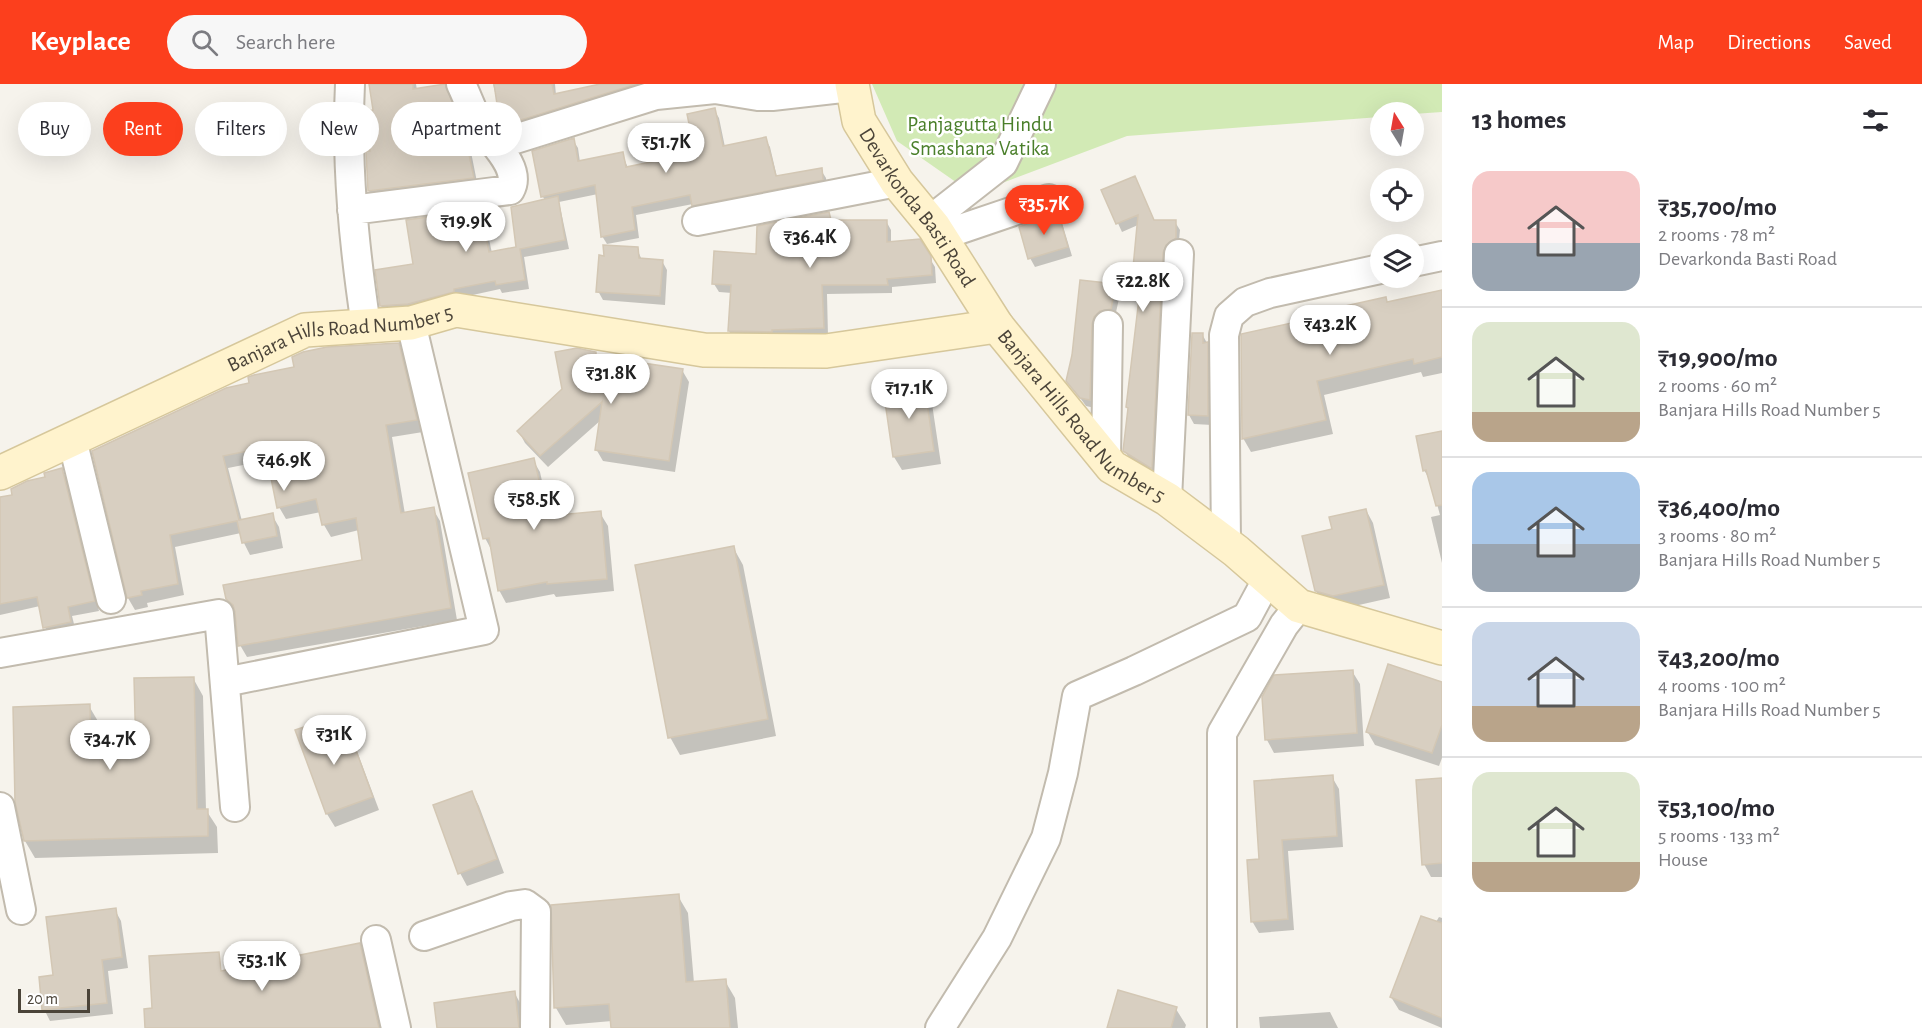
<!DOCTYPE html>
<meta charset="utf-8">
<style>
:root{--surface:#fff;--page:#f7f7f7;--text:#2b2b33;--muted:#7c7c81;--line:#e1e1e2;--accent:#fc3f1d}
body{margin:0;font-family:"Alegreya Sans",sans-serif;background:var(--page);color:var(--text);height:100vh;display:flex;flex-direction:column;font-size:22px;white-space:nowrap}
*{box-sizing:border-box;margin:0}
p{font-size:20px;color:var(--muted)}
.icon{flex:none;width:33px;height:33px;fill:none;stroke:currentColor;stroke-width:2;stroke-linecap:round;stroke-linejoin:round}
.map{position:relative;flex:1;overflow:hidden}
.panel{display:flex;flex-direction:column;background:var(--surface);width:480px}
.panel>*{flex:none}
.hud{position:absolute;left:18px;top:18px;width:570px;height:54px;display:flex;gap:12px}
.needle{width:39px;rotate:349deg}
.tools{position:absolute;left:1370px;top:18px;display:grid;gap:12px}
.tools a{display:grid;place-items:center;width:54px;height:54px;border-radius:50%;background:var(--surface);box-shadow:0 6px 24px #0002;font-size:30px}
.scale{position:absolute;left:18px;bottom:15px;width:72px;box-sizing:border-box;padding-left:6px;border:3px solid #4b4439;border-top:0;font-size:16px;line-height:21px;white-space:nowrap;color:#4b4439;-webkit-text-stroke:4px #fff;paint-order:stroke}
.price{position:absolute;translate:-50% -51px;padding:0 14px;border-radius:21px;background:#fff;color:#222;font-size:20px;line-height:39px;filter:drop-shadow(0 2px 3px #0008)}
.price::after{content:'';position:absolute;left:50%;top:36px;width:18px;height:14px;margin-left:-9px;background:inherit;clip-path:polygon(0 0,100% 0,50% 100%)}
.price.active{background:var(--accent);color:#fff}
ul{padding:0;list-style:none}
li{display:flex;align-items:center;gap:18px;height:150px;padding:0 30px}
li+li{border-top:2px solid var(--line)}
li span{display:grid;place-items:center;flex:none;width:168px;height:120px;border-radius:18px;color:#555}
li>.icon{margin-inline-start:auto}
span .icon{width:72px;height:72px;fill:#fffc;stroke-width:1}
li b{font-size:26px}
h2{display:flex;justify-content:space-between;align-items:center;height:72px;padding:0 30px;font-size:26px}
.chip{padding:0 21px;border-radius:27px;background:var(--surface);box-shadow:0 6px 24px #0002;font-size:21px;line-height:54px}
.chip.active{background:var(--accent);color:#fff}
header{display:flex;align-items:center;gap:36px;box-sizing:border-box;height:84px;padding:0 30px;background:var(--accent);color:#fff}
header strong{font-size:28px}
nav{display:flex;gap:33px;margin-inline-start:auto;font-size:21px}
.search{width:420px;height:54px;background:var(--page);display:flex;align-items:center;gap:15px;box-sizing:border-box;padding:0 21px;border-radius:33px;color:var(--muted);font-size:22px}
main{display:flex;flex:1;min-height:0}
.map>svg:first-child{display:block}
.green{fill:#d2eab5}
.shadow{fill:#0003}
.building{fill:#d8cfc1;stroke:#d3c7b4;stroke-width:1.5}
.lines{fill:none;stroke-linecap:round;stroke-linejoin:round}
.street-casing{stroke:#c2bbae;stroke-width:32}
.secondary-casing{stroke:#d6c79b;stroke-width:36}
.street{stroke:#fff;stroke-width:28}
.secondary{stroke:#fff3cd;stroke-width:33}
.labels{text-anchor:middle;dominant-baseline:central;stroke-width:5;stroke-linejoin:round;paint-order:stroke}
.park-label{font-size:21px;fill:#4a7f2a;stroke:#fff}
.street-label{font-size:21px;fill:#4b4439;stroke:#fff}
</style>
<header>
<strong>Keyplace</strong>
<div class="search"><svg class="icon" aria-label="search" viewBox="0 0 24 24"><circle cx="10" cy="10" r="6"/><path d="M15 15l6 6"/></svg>Search here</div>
<nav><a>Map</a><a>Directions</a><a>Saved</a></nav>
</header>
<main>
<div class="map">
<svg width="1442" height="944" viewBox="0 0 1442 944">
<rect width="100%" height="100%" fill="#f6f3ec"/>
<!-- green -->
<path class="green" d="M872 0H1442V28L1413 30V28H1380V33L1127 52 973 110 897 57Z"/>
<!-- shadow -->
<path class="shadow" d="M371 0H416L417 6 449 11 469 58 478 103 374 116 369 107 367 69 372 68 374 27Z
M493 0H555L556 11 603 0H667L507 49 503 41Z
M714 26 719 34 725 63 765 55 770 63 777 93 821 86 826 94 827 104 698 129 693 120 636 131 639 154 607 160 602 152 598 110 559 118 569 165 524 173 529 205 502 209 500 205 386 230 381 222 415 181 480 128 485 137 492 169 518 164 545 116 543 113 573 56 578 64 580 78 622 69 628 84 697 71Z
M1135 93 1155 138H1175L1180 146 1156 391 1130 376 1125 367 1141 214 1137 213 1132 205 1138 141 1122 148 1103 107Z
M828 130 833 138 886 137 891 146V159L919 157 935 183 936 199 892 203V209L827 210 828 252 734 256 729 247 732 209 719 208 714 200Z
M1057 130 1062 139 1072 172 1035 183 1030 174Z
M637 165 642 176 662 177 667 186 665 221 603 216 598 207Z
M1081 198 1115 201 1120 210 1095 324 1086 322 1068 297 1073 271Z
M1442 207V289L1423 293 1421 288 1324 311 1333 350 1251 368 1243 354 1312 236 1385 214 1388 219Z
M1202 250 1212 268V341L1194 340 1189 331 1193 251Z
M398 260 405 272 423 348 392 353 405 430 433 425 440 437 457 536 247 573 240 561 237 529 227 515 364 477 359 446 331 453 324 441 321 428 286 435 279 423 269 376 228 384 242 437 272 431 279 443 283 464 250 471 244 459 241 449 175 463 184 511 147 519 148 523 135 526 128 514 94 368Z
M595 269 598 274 682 286 689 298 675 388 603 377 596 365 601 336 548 383 525 359 519 348 563 305Z
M923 300 931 313 941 380 902 386 894 373Z
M1442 349V479L1431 433 1440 431 1431 398 1424 386Z
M533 376 540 388 550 433 600 429 608 442 614 507 556 513 554 510 506 519 499 506 492 467 485 454Z
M61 386 67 395 99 527 72 532 76 548 50 553 45 543 40 522 0 531V415L14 412Z
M1366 426 1373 439 1390 514 1341 525 1324 520 1316 507 1333 446Z
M733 463 743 481 776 652 680 671 670 653Z
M1352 587 1360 600 1364 662 1274 669 1267 656Z
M193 594 203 612 206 726 217 743 218 769 35 774 25 757 89 622 99 639 100 671H138Z
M1442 600V674L1439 682 1375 661 1367 647Z
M345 641 352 654 379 726 335 743 327 730 321 649Z
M1332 693 1339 705 1343 763 1288 767 1294 846 1259 849 1252 837 1261 777Z
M1442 695V793H1431L1424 780Z
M472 708 479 722 504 789 467 802 460 789Z
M678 812 688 829 694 899 725 897 735 914 738 944H612V937L566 941 556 924Z
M115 826 121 837 128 884 108 887 113 930 50 937 44 925 55 893Z
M1439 833 1442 834V944L1399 926 1391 913Z
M359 861 369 878 384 944H249Z
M514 908 524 926 526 944H439Z
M1176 925 1186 941 1185 944H1108Z
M1330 928 1338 944H1260L1259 933Z"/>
<!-- building -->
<path class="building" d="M369 0H413V5L445 0 464 47 474 94 368 107 366 67H370L366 42V27L373 26Z
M494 0H552L554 10 600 0H636L502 42 500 40Z
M715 24 723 62 766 53 776 92 822 84 823 96 692 122 690 111 632 123 635 146 601 153 595 101 541 113 532 67 574 54 578 77 623 68 626 83 695 69 687 30Z
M1135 92 1154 136H1176V154L1166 161 1163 169 1152 385 1123 367 1128 324 1126 323 1140 206 1131 205 1138 131 1116 140 1101 106Z
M558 112 565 156 520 165 525 196 496 201 495 197 454 205V208L408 220 380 222 375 186 413 180 406 136 481 126 489 168 516 163 511 123Z
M829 128 831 136H887V158L920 155 931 172 932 191 887 195 888 201H822L824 244 772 246V248L728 247 731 201 712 200 714 167 756 170 757 142Z
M1058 128 1068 163 1028 175 1019 143Z
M603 161 638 163 639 174 663 176 660 212 596 208 599 171 604 172Z
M1080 196 1116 200 1111 225 1100 227 1094 233 1092 240 1090 316 1080 314 1066 297 1072 271Z
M1442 206V273L1414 280 1413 275 1317 297 1326 336 1242 355 1241 250 1310 235 1309 230 1386 213 1387 218Z
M1192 249H1203V259L1208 258V332L1188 331Z
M399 259 417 336 386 341 401 429 434 423 451 524 238 562 235 528 233 521 226 515 223 501 362 476 356 434 322 441 316 415 277 424 265 364H262L223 372 239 436 273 429 277 452 242 459 237 437 170 451 178 500 141 507 142 511 127 514 92 367 226 304 249 299 248 293 254 291 294 283 292 273 303 268 327 263Z
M577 264 596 268V272L683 285 669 377 595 366 602 318 540 372 517 347 562 305 555 268Z
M924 298 934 367 893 373 883 304Z
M1442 347V421L1436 422 1426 386 1423 387 1416 352Z
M534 374 547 432 601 427 607 495 547 500V498L498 507 489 454 483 455 468 389Z
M62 384 95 517 68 523 71 538 43 544 37 513 0 520V413L12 411 11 405 27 397 45 393 44 389Z
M1366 425 1384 501 1333 512 1315 507 1302 452 1332 445 1329 433Z
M734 462 768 635 668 654 635 481Z
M1388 580 1442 598V641L1432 669 1366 648Z
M1353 586 1357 649 1265 656 1262 613 1274 591Z
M194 593 197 725H208V752L24 757 15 718 13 623 90 620 91 670 136 669 134 594Z
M316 639 320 648 346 639 373 713 326 730 295 646Z
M1333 691 1337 752 1282 756 1288 835 1251 838 1247 776 1259 775 1254 697Z
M1442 694V779L1422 781 1416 696Z
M472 707 497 775 458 790 433 721Z
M679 810 686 898 726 895 730 944H611L609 920 554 924 551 821Z
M116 824 122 873 102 876 107 919 42 926 39 893 53 891 46 833Z
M1421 832 1442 839V934L1390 913Z
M360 859 379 944H145L144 925 152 924 149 872 219 868 221 887Z
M1118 906 1177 923 1171 944H1107Z
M515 907 519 944H437L434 919Z"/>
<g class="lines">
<!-- street casing -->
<g class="street-casing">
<path id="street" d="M350 0C346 82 354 161 366 242
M496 61 656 11 715 5 758 12H772L851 3
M352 126 510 106C522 85 493 59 482 44 473 31 468 14 461 0
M697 137 897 98
M929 137 1003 79 1041 0
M940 152 1049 115
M1413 178 1442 172
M72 355 111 515
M1106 375 1108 241
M1167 415 1179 170
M1226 459 1224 251 1229 232 1245 218 1270 209 1380 185
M0 569 219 530 235 723
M225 598 484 546 411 239
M0 723 21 826
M424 852 511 822 525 820 536 828 535 944
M376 856 396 944
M940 944 997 854 1046 754 1063 689 1077 612 1134 587 1247 533 1268 494
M1222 944V649L1284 541 1299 522"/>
</g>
<!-- secondary casing -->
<g class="secondary-casing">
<g id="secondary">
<path id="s1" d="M852 0 859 37 897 98 934 143 997 242 1112 383 1167 415 1236 467 1299 522 1442 564"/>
<path id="s2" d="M0 389 305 246 411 239 456 226 704 266 826 267 997 242"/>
</g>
</g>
<!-- street -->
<use href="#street" class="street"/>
<!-- secondary -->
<use href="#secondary" class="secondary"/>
</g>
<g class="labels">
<!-- park labels -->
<g class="park-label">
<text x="980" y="40">Panjagutta Hindu<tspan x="980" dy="24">Smashana Vatika</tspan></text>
</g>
<!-- street labels -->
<g class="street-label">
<text stroke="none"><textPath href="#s1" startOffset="142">Devarkonda Basti Road</textPath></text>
<text stroke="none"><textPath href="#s2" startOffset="369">Banjara Hills Road Number 5</textPath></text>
<text stroke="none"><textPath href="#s1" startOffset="410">Banjara Hills Road Number 5</textPath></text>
</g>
</g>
</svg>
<div class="tools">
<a><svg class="needle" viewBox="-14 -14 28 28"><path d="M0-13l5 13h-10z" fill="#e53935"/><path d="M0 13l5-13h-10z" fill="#7c7c81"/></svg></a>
<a><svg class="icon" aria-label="locate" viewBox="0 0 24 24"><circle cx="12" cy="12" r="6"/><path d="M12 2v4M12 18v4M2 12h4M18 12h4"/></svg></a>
<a><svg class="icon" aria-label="layers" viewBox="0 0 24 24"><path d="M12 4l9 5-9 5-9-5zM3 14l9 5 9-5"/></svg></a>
</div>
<div class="scale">20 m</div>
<b class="price" style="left:666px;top:90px">₹51.7K</b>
<b class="price active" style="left:1044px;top:152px">₹35.7K</b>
<b class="price" style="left:466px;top:169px">₹19.9K</b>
<b class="price" style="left:810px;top:185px">₹36.4K</b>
<b class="price" style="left:1143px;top:229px">₹22.8K</b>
<b class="price" style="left:1330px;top:272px">₹43.2K</b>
<b class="price" style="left:611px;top:321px">₹31.8K</b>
<b class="price" style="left:909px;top:336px">₹17.1K</b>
<b class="price" style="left:284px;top:408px">₹46.9K</b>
<b class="price" style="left:534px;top:447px">₹58.5K</b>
<b class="price" style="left:334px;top:682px">₹31K</b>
<b class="price" style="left:110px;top:687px">₹34.7K</b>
<b class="price" style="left:262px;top:908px">₹53.1K</b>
<div class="hud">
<a class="chip">Buy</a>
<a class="chip active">Rent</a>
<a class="chip">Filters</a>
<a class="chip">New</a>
<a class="chip">Apartment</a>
</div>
</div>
<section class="panel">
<h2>13 homes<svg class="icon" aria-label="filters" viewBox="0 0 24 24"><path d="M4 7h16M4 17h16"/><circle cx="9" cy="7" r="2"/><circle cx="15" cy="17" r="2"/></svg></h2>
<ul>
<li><span style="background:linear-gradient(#f6c9c9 60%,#9aa5b1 0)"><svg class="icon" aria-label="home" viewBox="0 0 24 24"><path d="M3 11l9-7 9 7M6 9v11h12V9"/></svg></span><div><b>₹35,700/mo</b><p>2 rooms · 78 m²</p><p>Devarkonda Basti Road</p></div></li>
<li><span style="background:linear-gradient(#dfe7d0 75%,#b9a48a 0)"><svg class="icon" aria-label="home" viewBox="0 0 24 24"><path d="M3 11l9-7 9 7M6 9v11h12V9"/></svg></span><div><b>₹19,900/mo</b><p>2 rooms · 60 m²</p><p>Banjara Hills Road Number 5</p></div></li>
<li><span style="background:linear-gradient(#a9c7e8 60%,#9aa5b1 0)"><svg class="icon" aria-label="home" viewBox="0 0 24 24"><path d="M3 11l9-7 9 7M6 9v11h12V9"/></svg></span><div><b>₹36,400/mo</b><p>3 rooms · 80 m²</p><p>Banjara Hills Road Number 5</p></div></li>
<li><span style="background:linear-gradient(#c9d6e8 70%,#b9a48a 0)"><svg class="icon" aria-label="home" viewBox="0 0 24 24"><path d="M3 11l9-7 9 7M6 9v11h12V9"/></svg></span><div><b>₹43,200/mo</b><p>4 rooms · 100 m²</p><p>Banjara Hills Road Number 5</p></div></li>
<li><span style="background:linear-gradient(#dfe7d0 75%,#b9a48a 0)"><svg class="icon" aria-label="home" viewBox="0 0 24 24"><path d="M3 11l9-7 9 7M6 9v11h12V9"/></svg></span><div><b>₹53,100/mo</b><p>5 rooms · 133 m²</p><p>House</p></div></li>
</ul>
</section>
</main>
